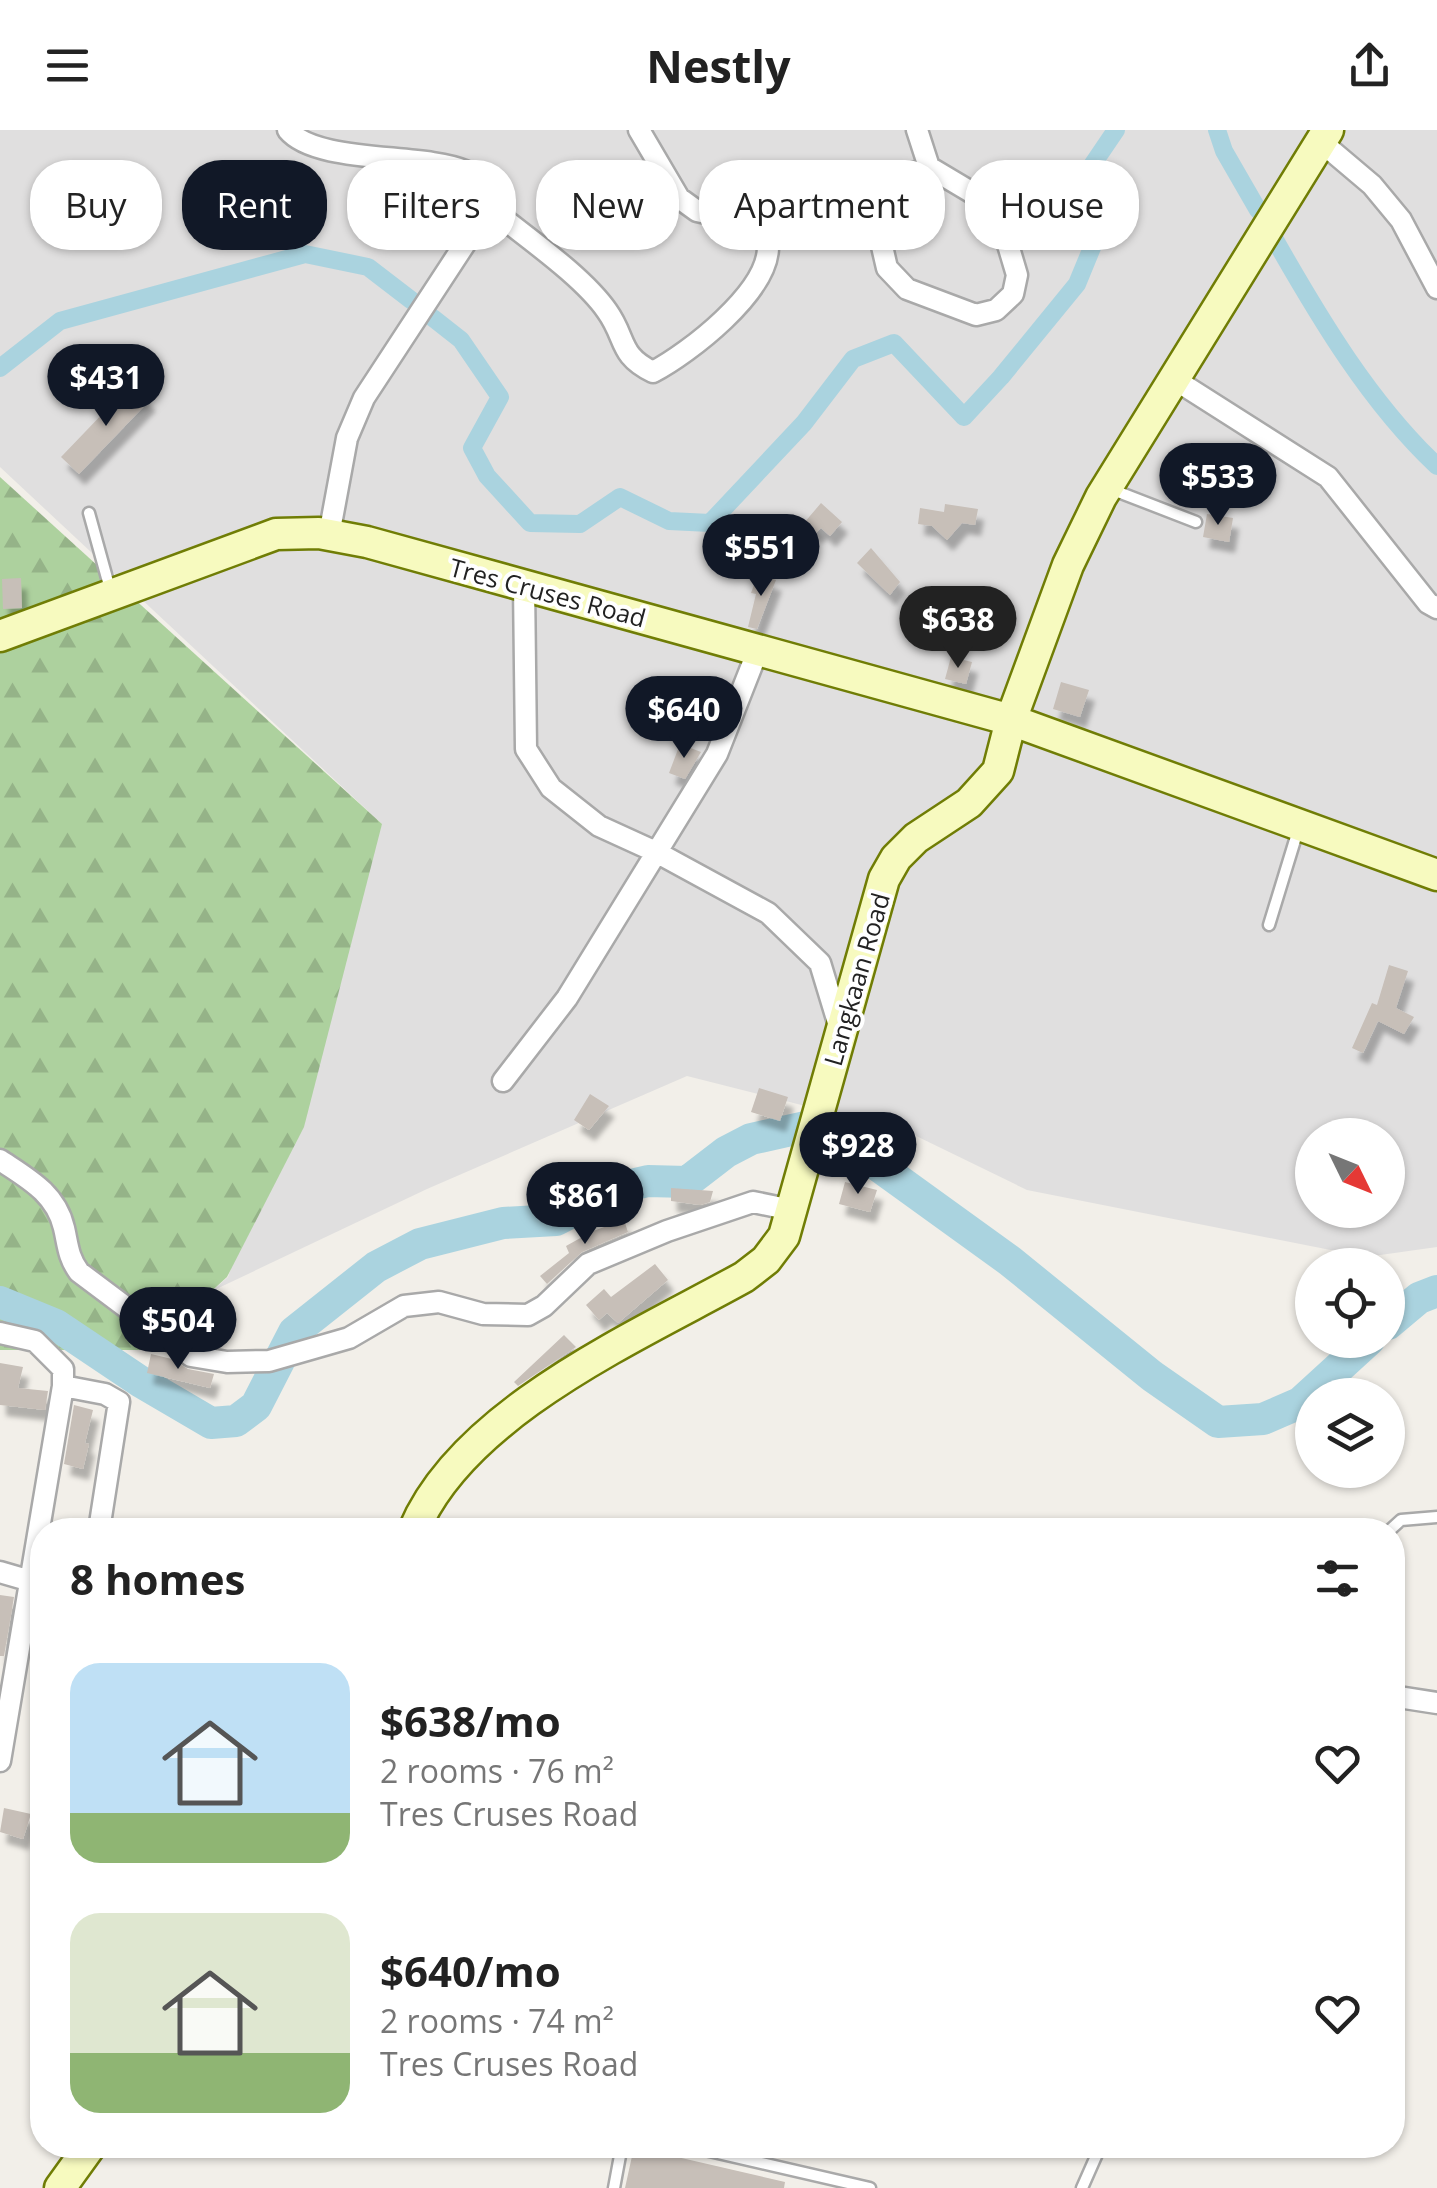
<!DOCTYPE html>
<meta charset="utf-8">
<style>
:root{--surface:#fff;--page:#f2f2f2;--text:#222;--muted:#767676;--accent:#111827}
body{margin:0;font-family:"Open Sans",sans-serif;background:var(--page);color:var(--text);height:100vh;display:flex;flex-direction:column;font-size:38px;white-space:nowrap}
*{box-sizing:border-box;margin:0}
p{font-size:32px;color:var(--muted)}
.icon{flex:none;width:55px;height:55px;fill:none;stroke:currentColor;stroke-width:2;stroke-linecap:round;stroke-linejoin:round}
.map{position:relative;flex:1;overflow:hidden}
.side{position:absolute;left:30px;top:1388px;width:1375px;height:640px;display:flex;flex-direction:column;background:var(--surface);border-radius:40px;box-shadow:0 2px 8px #0004}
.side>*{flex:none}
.guide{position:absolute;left:30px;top:30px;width:1378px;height:90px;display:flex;gap:20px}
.needle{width:65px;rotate:133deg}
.controls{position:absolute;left:1295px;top:988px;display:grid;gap:20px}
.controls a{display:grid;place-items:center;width:110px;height:110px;border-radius:50%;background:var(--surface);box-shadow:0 2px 8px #0004;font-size:50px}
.price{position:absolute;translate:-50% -85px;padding:0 22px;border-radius:35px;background:var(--accent);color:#fff;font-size:32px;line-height:65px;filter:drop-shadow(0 2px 5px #0008)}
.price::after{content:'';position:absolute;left:50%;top:60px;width:30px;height:22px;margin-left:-15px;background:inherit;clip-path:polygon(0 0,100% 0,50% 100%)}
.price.selected{background:#222;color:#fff}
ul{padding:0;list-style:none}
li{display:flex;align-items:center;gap:30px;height:250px;padding:0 40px}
li span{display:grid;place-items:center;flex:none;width:280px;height:200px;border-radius:30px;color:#555}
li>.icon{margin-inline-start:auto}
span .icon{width:120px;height:120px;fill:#fffc;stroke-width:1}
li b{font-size:42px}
h2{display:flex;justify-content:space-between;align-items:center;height:120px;padding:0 40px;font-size:42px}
.pill{padding:0 35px;border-radius:40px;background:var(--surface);box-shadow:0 2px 8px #0004;font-size:35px;line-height:90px}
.pill.selected{background:var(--accent);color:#fff}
header{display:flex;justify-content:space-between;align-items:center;height:130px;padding:0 40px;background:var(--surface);font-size:45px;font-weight:700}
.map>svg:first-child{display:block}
.residential{fill:#e0dfdf;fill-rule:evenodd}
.forest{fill:url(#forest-firs)}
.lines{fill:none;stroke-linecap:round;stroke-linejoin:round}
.canal{stroke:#aad3df;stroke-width:18}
.river{stroke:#aad3df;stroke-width:32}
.building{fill:#c7bfb8;filter:url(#shadow)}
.lane-casing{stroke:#a9a9a9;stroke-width:15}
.street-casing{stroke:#a9a9a9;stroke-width:25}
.secondary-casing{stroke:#707d05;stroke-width:35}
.lane{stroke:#fff;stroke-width:10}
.street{stroke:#fff;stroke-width:20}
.secondary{stroke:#f7fabf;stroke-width:30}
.labels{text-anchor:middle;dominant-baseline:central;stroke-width:8;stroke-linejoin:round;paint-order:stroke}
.street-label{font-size:25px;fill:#222;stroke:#fff}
</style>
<header><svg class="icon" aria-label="menu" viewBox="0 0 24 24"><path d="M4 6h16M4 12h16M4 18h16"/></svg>Nestly<svg class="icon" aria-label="share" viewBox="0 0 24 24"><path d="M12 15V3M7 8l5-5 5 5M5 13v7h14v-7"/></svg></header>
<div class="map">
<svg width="1437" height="2058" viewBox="0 0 1437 2058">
<defs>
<pattern id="forest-firs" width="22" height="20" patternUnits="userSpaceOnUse" patternTransform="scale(2.5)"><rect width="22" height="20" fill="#add19e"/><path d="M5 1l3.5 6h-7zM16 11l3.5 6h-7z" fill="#95b388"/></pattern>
<filter id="shadow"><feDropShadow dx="6" dy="11" stdDeviation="2.5" flood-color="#0004"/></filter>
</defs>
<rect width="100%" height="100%" fill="#f2efe9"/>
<!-- residential -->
<path class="residential" d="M0 0H1437V1117L1366 1127 1027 1060 908 1002 687 946 427 1059 212 1161 228 1147 382 694 0 337ZM1312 1005H1388V1080H1312Z"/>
<!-- forest -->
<path class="forest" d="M0 347 382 694 304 997 227 1147 147 1220H0Z"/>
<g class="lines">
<!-- canal -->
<path class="canal" d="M1217 0 1224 21 1258 80
M1275 110C1320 189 1370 273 1437 336
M433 188 461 210 500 267 472 318 487 346 530 393 580 394 620 367 669 391 710 393 804 293 853 229 894 213 964 287 1001 247 1077 154 1098 103 1080 53 1116 0
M0 238 60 191 305 124 368 137 411 170"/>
<!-- river -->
<path class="river" d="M0 1172 56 1195 141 1252 211 1293 236 1291 256 1276 294 1202 376 1137 420 1114 503 1093 556 1090 618 1058 648 1051 687 1052 726 1022 751 1009 805 997 855 1019 1010 1131 1152 1246 1218 1292 1263 1289 1300 1273 1369 1210
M1388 1194 1419 1168 1437 1161"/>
</g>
<!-- building -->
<path class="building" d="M132 253 150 270 79 344 61 327Z
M821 373 842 392 830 406 821 398 816 403 804 393Z
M945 374 978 379 975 395 962 393 947 410 932 396 918 394 920 378 944 382Z
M1207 384 1233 388 1229 412 1203 407Z
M871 418 900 452 890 465 857 433Z
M758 444 776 450 757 499 748 497 756 464 751 463Z
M21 448 22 478 3 479 2 449Z
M951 527 972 532 966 554 945 549Z
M1061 552 1089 560 1080 587 1053 579Z
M680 614 701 622 685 649 669 643Z
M1389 835 1408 841 1396 878 1414 887 1404 904 1378 891 1363 923 1352 918 1372 873 1377 875Z
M759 958 788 967 780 991 751 982Z
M590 964 609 976 589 1000 574 990Z
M845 1052 877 1060 870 1082 839 1074Z
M671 1058 713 1061 710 1072 700 1075 671 1071Z
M624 1090 628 1102 582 1122 547 1154 540 1146 569 1123 566 1116 593 1101Z
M655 1134 668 1150 618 1193 607 1183 599 1190 586 1175 604 1159 611 1167Z
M564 1205 576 1217 518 1256 514 1252Z
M151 1224 172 1229 188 1239 214 1244 210 1258 147 1243Z
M0 1233 23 1237 18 1258 48 1261 45 1280 0 1275Z
M74 1275 93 1280 85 1313 89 1314 83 1339 64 1334Z
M0 1465 14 1467 4 1526H0Z
M4 1678 31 1684 23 1709 0 1702Z
M634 2017 785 2052 784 2058H625Z"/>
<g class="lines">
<!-- lane casing -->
<g class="lane-casing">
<path id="lane" d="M1108 358 1196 392
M89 383 110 459
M1269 795 1299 697
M1390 1400 1401 1390 1437 1387
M683 2015 870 2058
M614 2058 622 2015
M1082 2058 1101 2015"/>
</g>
<!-- street casing -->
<g class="street-casing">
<path id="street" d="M288 0C316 34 423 23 465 41 474 45 483 54 491 60L489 77 364 268 347 308 329 405
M639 0 679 68 697 81 762 95 777 97 929 37 917 0
M1320 11 1372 55 1401 90 1437 158
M869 60 887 138 907 159 976 185 996 180 1013 164 1017 145 1006 108 981 68 929 37
M489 77C524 106 582 145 607 181 627 209 618 225 653 242 689 223 767 163 768 118 768 112 764 102 762 95
M1174 249 1328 347 1428 473 1437 478
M524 455 526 619 551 658 599 696 656 722 768 783 820 833 840 899
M503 951 567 868 717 624 758 520
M0 1030C27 1048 56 1063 64 1098 68 1115 68 1127 79 1142L191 1226 227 1232 269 1231 349 1208 404 1176 439 1172 483 1184 528 1185 544 1176 588 1134 667 1101 753 1072 792 1080
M0 1203 35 1211 63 1239V1256L0 1631
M63 1256 105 1264 119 1272 99 1400
M0 1442 41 1454
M1392 1566 1437 1573"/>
</g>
<!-- secondary casing -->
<g class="secondary-casing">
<path id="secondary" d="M0 506 276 404 319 403 367 412 1011 590 1437 745
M414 1400C463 1282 638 1206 744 1147L766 1130 784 1106 884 749 896 728 916 708 969 673 998 641 1011 590 1068 435 1101 367 1328 0
M60 2058 91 2015"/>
</g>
<!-- lane -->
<use href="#lane" class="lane"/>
<!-- street -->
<use href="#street" class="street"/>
<!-- secondary -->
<use href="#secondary" class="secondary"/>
</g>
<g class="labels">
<!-- street labels -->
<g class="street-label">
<text transform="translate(548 462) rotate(15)">Tres Cruses Road</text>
<text transform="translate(856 849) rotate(-74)">Langkaan Road</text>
</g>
</g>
</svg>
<div class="controls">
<a><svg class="needle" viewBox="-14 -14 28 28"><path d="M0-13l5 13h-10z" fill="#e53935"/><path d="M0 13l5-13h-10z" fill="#767676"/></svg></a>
<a><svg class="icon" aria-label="locate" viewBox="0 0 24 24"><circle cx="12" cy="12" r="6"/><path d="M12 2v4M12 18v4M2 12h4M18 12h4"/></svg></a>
<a><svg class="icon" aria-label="layers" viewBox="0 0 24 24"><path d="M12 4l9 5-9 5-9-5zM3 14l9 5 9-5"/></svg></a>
</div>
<b class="price" style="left:106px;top:299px">$431</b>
<b class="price" style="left:1218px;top:398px">$533</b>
<b class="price" style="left:761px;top:469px">$551</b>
<b class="price selected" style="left:958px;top:541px">$638</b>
<b class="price" style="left:684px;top:631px">$640</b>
<b class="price" style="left:858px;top:1067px">$928</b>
<b class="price" style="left:585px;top:1117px">$861</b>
<b class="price" style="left:178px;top:1242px">$504</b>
<div class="guide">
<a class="pill">Buy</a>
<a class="pill selected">Rent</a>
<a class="pill">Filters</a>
<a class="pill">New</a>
<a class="pill">Apartment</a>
<a class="pill">House</a>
</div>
<section class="side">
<h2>8 homes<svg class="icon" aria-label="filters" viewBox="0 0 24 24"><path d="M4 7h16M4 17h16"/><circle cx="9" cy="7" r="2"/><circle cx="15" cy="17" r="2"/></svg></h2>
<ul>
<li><span style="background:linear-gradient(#bfe0f5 75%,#8fb573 0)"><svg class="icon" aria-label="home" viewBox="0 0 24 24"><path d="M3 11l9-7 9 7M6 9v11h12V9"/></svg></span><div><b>$638/mo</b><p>2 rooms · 76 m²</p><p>Tres Cruses Road</p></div><svg class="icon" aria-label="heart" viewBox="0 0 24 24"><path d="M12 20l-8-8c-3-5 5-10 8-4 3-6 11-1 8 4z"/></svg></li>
<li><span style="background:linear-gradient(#dfe7d0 70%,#8fb573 0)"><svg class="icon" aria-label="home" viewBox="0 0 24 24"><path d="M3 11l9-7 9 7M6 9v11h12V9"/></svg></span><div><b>$640/mo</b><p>2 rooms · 74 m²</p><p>Tres Cruses Road</p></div><svg class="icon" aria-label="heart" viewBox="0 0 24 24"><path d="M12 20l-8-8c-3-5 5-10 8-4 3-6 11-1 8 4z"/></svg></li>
</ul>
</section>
</div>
